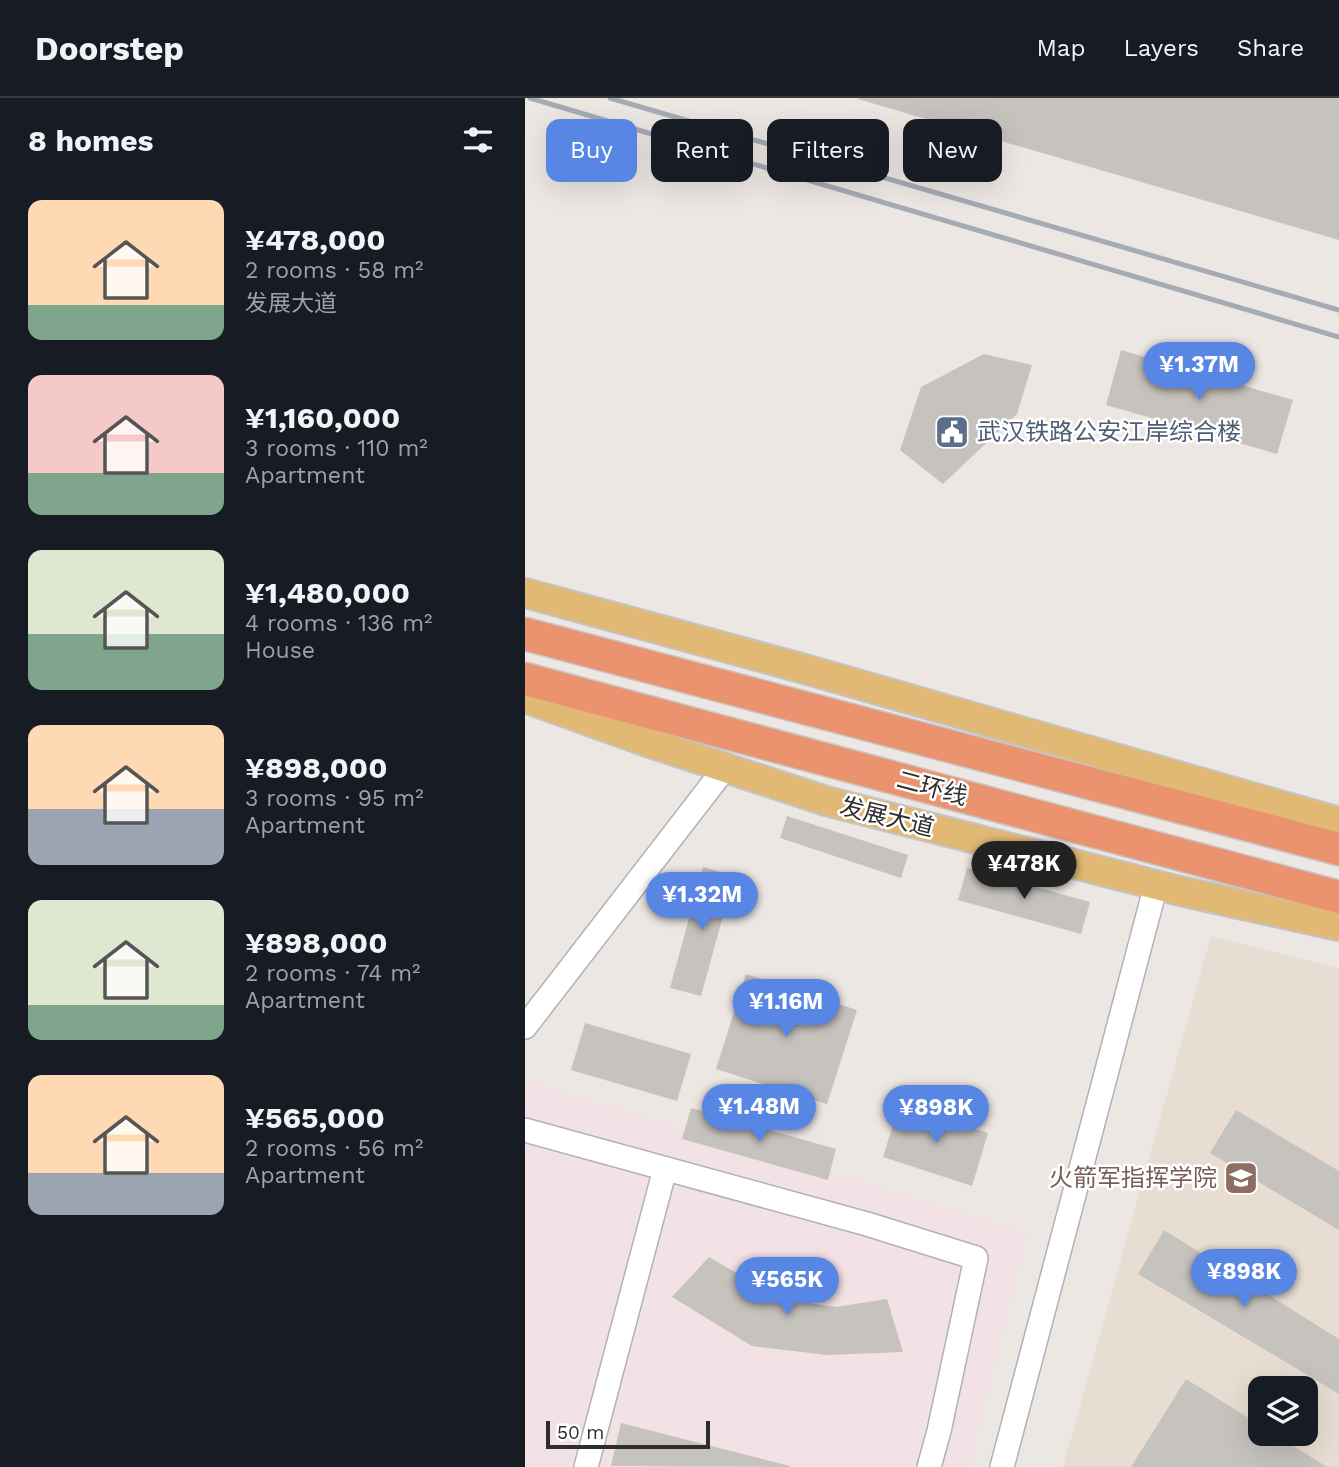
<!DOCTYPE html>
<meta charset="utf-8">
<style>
:root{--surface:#171b24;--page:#242831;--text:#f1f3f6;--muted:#9ea1a6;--line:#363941;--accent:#5886e5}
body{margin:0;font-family:"Work Sans","Noto Sans SC",sans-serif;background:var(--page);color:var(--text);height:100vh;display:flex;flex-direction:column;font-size:26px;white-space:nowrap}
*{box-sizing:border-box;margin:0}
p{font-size:23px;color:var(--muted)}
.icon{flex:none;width:38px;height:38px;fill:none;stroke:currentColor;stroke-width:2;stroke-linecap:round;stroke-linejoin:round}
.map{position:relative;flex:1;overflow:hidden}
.details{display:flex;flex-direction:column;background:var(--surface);width:525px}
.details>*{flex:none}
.guide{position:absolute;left:21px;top:21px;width:665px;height:63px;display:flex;gap:14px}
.buttons{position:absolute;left:723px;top:1278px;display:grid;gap:14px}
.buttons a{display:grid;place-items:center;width:70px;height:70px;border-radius:14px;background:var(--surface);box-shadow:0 7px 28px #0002;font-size:35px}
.scale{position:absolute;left:21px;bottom:18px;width:164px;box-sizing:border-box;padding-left:7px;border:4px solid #2e2e2e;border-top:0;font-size:19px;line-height:24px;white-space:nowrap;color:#2e2e2e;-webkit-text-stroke:5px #fff;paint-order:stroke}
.price{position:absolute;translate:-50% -60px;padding:0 16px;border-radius:24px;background:var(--accent);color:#fff;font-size:23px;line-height:46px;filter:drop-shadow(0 2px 4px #0008)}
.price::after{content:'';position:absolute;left:50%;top:42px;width:21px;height:16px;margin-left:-10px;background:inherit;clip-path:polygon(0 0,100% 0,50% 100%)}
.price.current{background:#222;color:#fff}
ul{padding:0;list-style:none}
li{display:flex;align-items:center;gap:21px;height:175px;padding:0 28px}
li span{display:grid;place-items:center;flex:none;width:196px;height:140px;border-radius:14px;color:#555}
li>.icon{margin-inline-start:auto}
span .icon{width:84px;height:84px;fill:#fffc;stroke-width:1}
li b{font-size:30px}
h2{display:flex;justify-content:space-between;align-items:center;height:84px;padding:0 28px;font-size:30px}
.pill{padding:0 24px;border-radius:14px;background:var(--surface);box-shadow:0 7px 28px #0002;font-size:24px;line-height:63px}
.pill.current{background:var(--accent);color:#fff}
header{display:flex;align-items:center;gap:42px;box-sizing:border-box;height:98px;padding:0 35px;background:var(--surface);border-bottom:2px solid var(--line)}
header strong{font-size:33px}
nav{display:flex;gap:38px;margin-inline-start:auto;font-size:24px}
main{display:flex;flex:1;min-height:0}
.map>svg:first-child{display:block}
.education{fill:#e8ddd2;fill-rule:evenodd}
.medical{fill:#f2e1e5}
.building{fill:#c6c2bd}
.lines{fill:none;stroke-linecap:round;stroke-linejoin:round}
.minor-casing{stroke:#afb2b8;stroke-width:26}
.major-casing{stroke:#c4c4c4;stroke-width:32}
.highway-casing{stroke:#c4c4c4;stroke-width:35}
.minor{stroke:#fff;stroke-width:23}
.major{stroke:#e1b874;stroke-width:28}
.highway{stroke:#eb936f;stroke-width:32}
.rail{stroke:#a5aab5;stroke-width:5}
.labels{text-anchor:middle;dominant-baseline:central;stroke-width:5;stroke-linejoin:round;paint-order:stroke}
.service-label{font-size:24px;fill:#4e5e75;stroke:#fff;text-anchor:start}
.street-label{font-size:24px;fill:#2e2e2e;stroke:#fff}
.education-label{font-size:24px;fill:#785e54;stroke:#fff;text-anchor:end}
</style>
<header>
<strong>Doorstep</strong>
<nav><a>Map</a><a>Layers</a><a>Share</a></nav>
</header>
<main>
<section class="details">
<h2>8 homes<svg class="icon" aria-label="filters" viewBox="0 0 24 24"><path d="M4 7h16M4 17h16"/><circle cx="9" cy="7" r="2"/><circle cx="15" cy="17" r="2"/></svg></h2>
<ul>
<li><span style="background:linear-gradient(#ffd9b3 75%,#7fa58c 0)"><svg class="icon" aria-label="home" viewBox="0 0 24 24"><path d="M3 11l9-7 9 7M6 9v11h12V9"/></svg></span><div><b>¥478,000</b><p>2 rooms · 58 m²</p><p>发展大道</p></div></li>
<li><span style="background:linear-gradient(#f6c9c9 70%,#7fa58c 0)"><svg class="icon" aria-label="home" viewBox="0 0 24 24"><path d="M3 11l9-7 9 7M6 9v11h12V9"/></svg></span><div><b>¥1,160,000</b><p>3 rooms · 110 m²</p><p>Apartment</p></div></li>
<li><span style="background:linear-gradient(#dfe7d0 60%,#7fa58c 0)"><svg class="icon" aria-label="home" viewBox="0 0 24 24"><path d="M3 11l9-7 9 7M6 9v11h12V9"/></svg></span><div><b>¥1,480,000</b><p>4 rooms · 136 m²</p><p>House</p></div></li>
<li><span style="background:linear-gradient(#ffd9b3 60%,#9aa5b1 0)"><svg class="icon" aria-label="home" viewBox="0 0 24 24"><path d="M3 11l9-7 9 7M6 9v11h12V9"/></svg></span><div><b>¥898,000</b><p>3 rooms · 95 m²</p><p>Apartment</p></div></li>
<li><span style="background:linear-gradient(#dfe7d0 75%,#7fa58c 0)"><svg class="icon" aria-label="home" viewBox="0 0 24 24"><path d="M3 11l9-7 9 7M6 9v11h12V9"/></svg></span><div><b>¥898,000</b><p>2 rooms · 74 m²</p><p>Apartment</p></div></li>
<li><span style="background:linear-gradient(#ffd9b3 70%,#9aa5b1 0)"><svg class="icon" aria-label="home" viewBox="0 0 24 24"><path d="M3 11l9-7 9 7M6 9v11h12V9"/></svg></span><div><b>¥565,000</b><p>2 rooms · 56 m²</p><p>Apartment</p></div></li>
</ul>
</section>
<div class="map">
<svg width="814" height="1369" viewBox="0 0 814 1369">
<rect width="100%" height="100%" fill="#ede7e3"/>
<!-- education -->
<path class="education" d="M686 838 814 870V1369H538ZM735 1290H780V1335H735Z"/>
<!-- medical -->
<path class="medical" d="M0 982 503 1134 445 1369H0Z"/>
<!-- building -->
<path class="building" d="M814 0V142L333 1V0Z
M596 252 768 302 752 356 581 307Z
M459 256 507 267 492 316 418 386 375 352 396 289Z
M262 718 383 757 376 780 255 740Z
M178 769 209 778 176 898 145 890Z
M442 770 565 804 556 836 433 802Z
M221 876 332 912 302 1006 191 971Z
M60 925 166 956 152 1003 46 972Z
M374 1007 463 1035 447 1088 358 1059Z
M166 1010 311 1051 303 1082 157 1041Z
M711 1012 814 1073V1132L685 1055Z
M639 1132 814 1241V1296L613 1176Z
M184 1159 256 1201 311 1209 362 1201 378 1254 302 1257 227 1248 147 1199Z
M661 1281 735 1327V1335H748L802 1369H606Z
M96 1325 265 1368V1369L86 1368Z"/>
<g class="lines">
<!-- minor casing -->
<g class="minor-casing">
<path id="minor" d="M0 929 200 670
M0 1032 342 1126 451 1160 414 1333 404 1369
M61 1369 140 1071
M477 1369 631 787"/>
</g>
<!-- major casing -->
<g class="major-casing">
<path id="major" d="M0 495 276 570 814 724
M0 600 122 644 301 703 655 793 814 828"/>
</g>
<!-- highway casing -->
<g class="highway-casing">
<path id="highway" d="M0 536 814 751
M0 581 814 799"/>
</g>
<!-- minor -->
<use href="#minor" class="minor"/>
<!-- major -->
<use href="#major" class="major"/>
<!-- highway -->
<use href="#highway" class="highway"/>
<!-- rail -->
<path class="rail" d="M5 0 814 239
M85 0 814 212"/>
</g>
<!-- icons -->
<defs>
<g id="civic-square" transform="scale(1.75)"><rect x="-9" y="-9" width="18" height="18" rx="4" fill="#5c6f8a" stroke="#fff"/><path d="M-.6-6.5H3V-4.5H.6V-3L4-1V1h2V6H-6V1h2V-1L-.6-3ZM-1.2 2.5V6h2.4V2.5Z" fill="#fff"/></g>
<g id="university-square" transform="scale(1.75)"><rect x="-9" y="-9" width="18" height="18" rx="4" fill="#8d6e63" stroke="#fff"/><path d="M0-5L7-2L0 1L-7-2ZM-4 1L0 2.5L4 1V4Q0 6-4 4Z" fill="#fff"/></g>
</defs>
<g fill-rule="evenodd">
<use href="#civic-square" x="427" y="334"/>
<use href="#university-square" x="716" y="1080"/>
</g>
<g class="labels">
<!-- service labels -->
<g class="service-label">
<text x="452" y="334">武汉铁路公安江岸综合楼</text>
</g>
<!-- street labels -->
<g class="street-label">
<text transform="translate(407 690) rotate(15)">二环线</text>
<text transform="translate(362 719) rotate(14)">发展大道</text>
</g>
<!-- education labels -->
<g class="education-label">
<text x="692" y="1080">火箭军指挥学院</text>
</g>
</g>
</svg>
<div class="buttons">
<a><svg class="icon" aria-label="layers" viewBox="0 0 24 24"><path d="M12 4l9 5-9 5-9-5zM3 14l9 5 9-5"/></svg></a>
</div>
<div class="scale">50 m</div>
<b class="price" style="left:674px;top:304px">¥1.37M</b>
<b class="price current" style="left:499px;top:803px">¥478K</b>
<b class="price" style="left:177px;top:834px">¥1.32M</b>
<b class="price" style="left:261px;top:941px">¥1.16M</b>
<b class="price" style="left:234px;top:1046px">¥1.48M</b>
<b class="price" style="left:411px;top:1047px">¥898K</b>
<b class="price" style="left:719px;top:1211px">¥898K</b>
<b class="price" style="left:262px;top:1219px">¥565K</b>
<div class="guide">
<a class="pill current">Buy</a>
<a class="pill">Rent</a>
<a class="pill">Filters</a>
<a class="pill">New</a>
</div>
</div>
</main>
